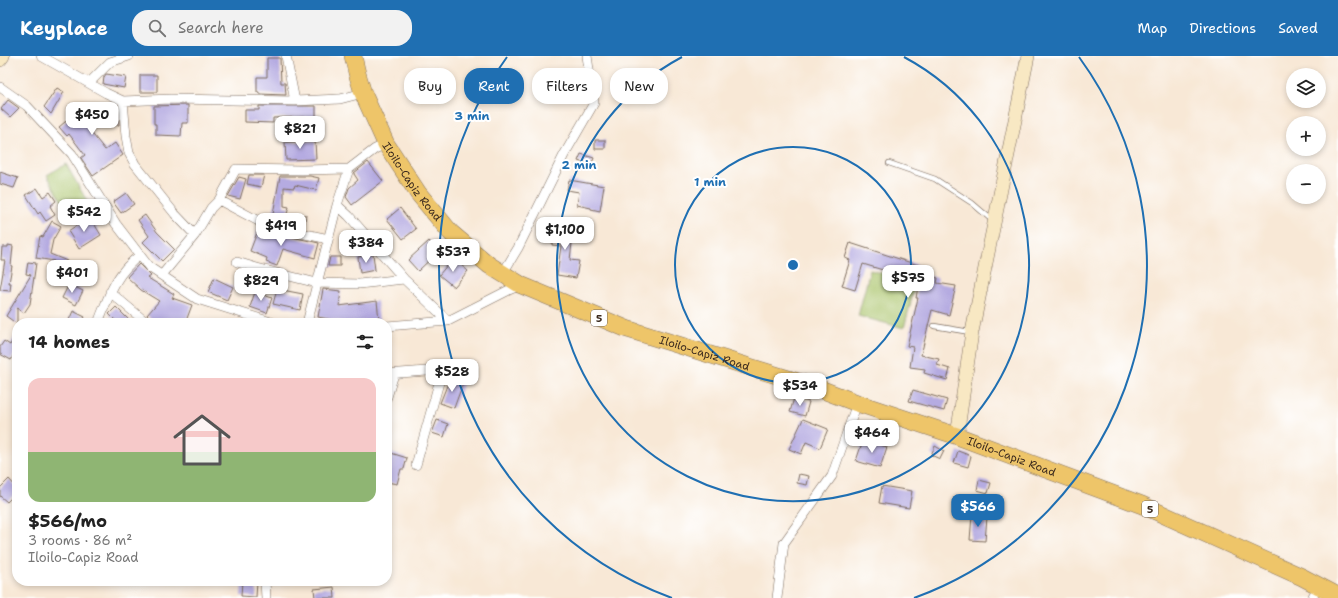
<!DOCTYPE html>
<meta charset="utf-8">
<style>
:root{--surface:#fff;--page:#f2f2f2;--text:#222;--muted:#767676;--accent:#1f6fb2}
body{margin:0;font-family:"Shantell Sans",sans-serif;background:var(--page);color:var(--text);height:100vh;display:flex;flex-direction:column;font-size:15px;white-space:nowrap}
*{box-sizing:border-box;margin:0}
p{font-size:13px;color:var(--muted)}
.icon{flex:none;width:22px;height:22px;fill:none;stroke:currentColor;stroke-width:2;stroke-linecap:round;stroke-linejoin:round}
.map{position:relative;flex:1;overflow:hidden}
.side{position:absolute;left:12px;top:262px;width:380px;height:268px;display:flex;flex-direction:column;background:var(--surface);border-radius:16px;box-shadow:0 2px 6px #0003}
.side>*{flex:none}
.guide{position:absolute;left:404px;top:12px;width:380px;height:36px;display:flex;gap:8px}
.buttons{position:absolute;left:1286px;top:12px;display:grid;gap:8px}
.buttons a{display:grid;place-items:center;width:40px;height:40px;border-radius:50%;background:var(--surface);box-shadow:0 2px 6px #0003;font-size:20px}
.price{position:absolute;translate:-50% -34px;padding:0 9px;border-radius:8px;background:#fff;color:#222;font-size:13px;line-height:26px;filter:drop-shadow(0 1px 2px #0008)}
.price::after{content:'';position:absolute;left:50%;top:24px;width:12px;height:9px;margin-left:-6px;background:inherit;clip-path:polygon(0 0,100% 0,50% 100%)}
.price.on{background:var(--accent);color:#fff}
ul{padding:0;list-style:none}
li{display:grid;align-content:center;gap:8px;height:212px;padding:0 16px}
li span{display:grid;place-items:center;height:124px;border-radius:12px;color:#555}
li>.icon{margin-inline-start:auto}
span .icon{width:72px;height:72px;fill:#fffc;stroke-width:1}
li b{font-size:17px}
h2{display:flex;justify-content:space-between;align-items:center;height:48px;padding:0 16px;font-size:17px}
.chip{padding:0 14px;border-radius:16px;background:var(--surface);box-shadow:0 2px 6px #0003;font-size:14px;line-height:36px}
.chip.on{background:var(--accent);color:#fff}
header{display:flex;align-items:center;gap:24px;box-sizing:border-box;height:56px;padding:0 20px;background:var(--accent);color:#fff}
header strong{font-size:19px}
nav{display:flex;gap:22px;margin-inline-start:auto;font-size:14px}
.search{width:280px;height:36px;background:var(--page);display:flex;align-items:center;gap:10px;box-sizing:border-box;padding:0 14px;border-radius:16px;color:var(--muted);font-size:15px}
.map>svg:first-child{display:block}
.green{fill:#aac46b;stroke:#727744}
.building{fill:#b5abe1}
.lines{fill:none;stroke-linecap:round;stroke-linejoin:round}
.lane-casing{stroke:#7d6c5e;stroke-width:6}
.street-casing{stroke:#7d6c5e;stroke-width:10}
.secondary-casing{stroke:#7d6c5e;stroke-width:14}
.highway-casing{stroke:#7d6c5e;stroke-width:18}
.lane{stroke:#fff;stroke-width:4.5}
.street{stroke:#fff;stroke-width:9}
.secondary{stroke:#f8e8c3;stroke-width:13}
.highway{stroke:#eec569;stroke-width:17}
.ring{fill:none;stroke:#1f6fb2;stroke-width:2}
.labels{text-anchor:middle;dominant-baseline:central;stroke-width:4;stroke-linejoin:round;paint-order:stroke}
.shield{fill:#fff;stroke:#766a62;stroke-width:1}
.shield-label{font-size:10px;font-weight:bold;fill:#3b2a1e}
.street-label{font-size:11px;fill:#3b2a1e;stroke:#fff}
.centre{fill:#1f6fb2;stroke:#fff;stroke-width:2}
.ring-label{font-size:12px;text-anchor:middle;font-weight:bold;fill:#1f6fb2;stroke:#fff;stroke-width:4;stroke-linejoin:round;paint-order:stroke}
</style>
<header>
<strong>Keyplace</strong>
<div class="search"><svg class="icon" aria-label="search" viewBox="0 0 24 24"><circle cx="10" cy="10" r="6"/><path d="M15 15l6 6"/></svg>Search here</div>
<nav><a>Map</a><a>Directions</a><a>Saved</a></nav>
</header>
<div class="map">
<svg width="1338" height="542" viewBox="0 0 1338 542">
<rect width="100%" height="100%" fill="#fff"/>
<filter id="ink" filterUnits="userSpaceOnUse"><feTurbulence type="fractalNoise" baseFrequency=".025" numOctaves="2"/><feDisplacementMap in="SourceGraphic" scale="8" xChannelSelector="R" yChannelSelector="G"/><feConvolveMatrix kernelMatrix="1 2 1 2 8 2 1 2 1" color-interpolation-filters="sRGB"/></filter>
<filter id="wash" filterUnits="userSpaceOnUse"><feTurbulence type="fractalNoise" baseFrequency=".012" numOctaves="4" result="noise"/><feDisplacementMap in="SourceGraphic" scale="16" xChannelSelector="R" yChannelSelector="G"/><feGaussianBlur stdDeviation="0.9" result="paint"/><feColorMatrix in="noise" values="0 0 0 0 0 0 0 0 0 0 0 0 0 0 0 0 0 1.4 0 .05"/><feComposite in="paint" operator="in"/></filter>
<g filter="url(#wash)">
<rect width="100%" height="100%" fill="#f8e8d6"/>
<!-- green -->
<path class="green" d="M66 108 87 145 68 156 47 119Z
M870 214 916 226 904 272 858 260Z"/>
<g id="blocks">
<!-- building -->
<path class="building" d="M267 2H280L281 27H285L286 39 259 38V36H257V21H267Z
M106 18 126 21 124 32 103 28 104 21Z
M140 19H157V36H140Z
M57 32 64 36 51 58 44 51Z
M8 44 19 52 10 61 1 53Z
M188 49V67H182L181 80 156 79V68H154V50Z
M71 50H91V55L118 54 119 69 86 70 105 94 115 87 123 99 93 120 81 102 85 99 69 78 67 80 59 71 71 61Z
M259 50H316V63L307 64V61L273 62V67L245 66V54H259Z
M595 84H605V93H595Z
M315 85 316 103 286 104 285 86Z
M581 98 594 102 591 109 578 105Z
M368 106 383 125 352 149 346 141 349 132 358 124 354 118V117Z
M0 116 18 122 14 132 0 128Z
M249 119H264L261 131 247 128Z
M280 120H310L319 122 316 134 295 129 294 132 284 131V150L289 151 286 161 273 158Z
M239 121 246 123 240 143 228 140Z
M569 124 604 130 600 155 591 153V152L577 149 579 136 567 134Z
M37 132 43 141 50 136 56 145 50 150 55 159 46 165 40 156 38 158 26 139Z
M126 137 134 148 121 157 113 146Z
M400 152 416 173 403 183 387 163Z
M298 158 306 159 304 172 296 170Z
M145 159 157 176 174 193 162 205 143 186 149 180 138 164Z
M90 161 101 179 79 193 68 175Z
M52 165 61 170 53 184 50 198 67 205 60 220 49 216 54 205 36 202 40 180 43 181Z
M555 168 574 170 570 204 579 205 576 222 557 219 561 190 552 189Z
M258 174 273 180 274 177 319 187 315 202 283 193 277 210 266 206 267 202 250 195Z
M429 185 439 195 418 215 408 204Z
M850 187 927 212 925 219 938 222 937 227 956 230 949 259 932 254 921 299 939 303 937 309 950 313 947 324 924 317 925 313 910 311 913 291 907 290 918 242H916L919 225 863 208 855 234 842 230 850 204 845 202Z
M8 189 13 190 11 210H12L9 227H11L10 235 0 234 5 204H1L2 191H8Z
M373 198 375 214 360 217 358 201Z
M330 201H340V210H328Z
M453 202 468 215 454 231 439 219Z
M28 206 36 207 30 248 24 257 17 252V268L6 260 31 219 26 218Z
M139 208 151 220 148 222 174 238 172 242 192 249 186 265 180 263 178 267H153L151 263 147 259 159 245 141 234 127 221Z
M214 222 233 231 227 244 208 236Z
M69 228 83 235 76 249 62 242Z
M277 233 303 238 300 254 273 248Z
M323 233 341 235 339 250 377 245 379 264 348 267 318 261Z
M255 236 272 242 267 257 250 251Z
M116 251 132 267H118L109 258Z
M73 255 85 261 81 267H75L69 264Z
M17 277V294L11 304 0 298V291L4 285 10 289Z
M450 322 463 327 454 352 440 347Z
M913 334 947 344 944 355 909 345Z
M794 342 809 346 805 360 790 356Z
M803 363 828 373 820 392 806 386 801 398 789 393Z
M437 364 448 368 444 381 432 377Z
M863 384 887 391 880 412 856 405Z
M935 390 944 395 940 403 931 399Z
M958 395 971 400 968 411 954 407Z
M391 397 407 402 404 413H401L397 428 387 426V412Z
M799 418 809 420 807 429 797 427Z
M9 423 17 432V436L7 446 0 440V432Z
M979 424 991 427 988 437 977 434Z
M882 430 912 435 909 452 879 447Z
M972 459 987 461 985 485 970 484Z
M242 525H257L256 541 241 540Z
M334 531 335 542H315L314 533Z"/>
</g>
</g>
<g filter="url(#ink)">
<use href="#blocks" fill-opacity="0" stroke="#7d6c5e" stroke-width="1"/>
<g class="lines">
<!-- lane casing -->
<g class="lane-casing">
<path id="lane" d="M889 107 935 123 972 147 993 165
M934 270 970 276"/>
</g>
<!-- street casing -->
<g class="street-casing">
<path id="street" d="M41 0 106 37 123 45 171 43 295 45 340 43 363 37
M286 0 295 45
M89 27 110 6 129 0
M0 31 27 50 72 98 116 168 149 211 197 243 274 267
M123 45 126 80 129 97 135 108 175 158 195 179
M219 144 264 168 286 174 324 182 327 185
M337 149 349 160 404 223 448 265
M237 206 257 212 317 227 359 228 404 223
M503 217 518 192 564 99 594 47 587 0
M162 219 195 179 211 152 219 144 236 113 302 114 349 113
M110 236 147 267
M98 267C109 239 115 218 140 199
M307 267 337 149 349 113 375 93 386 88
M387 270 448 265 511 233 521 229
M387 318 440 314V323L416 409
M387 341 394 318
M265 525 266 542
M777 542 784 487 832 420 857 347
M1312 542 1319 530"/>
</g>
<!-- secondary casing -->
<g class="secondary-casing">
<path id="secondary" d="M0 4 3 0
M957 380 972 276 1028 0"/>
</g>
<!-- highway casing -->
<g class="highway-casing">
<g id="highway">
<path id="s1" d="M353 0 357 17 363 37 386 88 418 137 451 177 489 209 521 229 627 273 815 331 857 347 957 380 1142 449 1302 521 1338 540"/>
</g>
</g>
<!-- lane -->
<use href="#lane" class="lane"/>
<!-- street -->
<use href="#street" class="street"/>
<!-- secondary -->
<use href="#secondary" class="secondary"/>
<!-- highway -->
<use href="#highway" class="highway"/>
</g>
</g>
<!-- distance rings -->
<g class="ring">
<circle cx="793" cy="209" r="118"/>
<path d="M904 1A236 236 0 1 1 682 1"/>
<path d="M672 542A354 354 0 0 1 507 1M1079 1A354 354 0 0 1 914 542"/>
</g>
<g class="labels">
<!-- shield labels -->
<g class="shield">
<rect x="591" y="254" width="16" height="16" rx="3"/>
<rect x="1142" y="445" width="16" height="16" rx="3"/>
</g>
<g class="shield-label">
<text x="599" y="262">5</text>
<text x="1150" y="453">5</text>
</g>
<!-- street labels -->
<g class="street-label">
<text stroke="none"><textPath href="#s1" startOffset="140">Iloilo-Capiz Road</textPath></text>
<text stroke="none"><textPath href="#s1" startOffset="488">Iloilo-Capiz Road</textPath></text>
<text stroke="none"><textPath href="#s1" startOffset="812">Iloilo-Capiz Road</textPath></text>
</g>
</g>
<circle cx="793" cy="209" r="6" class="centre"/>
<g class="ring-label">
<text x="472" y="64">3 min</text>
<text x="579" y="113">2 min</text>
<text x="710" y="130">1 min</text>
</g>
</svg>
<div class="buttons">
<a><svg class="icon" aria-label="layers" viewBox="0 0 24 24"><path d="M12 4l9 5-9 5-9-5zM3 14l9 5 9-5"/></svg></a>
<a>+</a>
<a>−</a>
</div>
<b class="price" style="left:92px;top:80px">$450</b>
<b class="price" style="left:300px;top:94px">$821</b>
<b class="price" style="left:84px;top:177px">$542</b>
<b class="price" style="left:281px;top:191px">$419</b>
<b class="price" style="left:565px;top:195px">$1,100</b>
<b class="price" style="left:366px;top:208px">$384</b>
<b class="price" style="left:453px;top:217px">$537</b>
<b class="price" style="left:72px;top:238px">$401</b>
<b class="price" style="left:908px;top:243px">$575</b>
<b class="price" style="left:261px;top:246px">$829</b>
<b class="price" style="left:452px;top:337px">$528</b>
<b class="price" style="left:800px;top:351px">$534</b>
<b class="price" style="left:872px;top:398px">$464</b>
<b class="price on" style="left:978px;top:472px">$566</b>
<div class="guide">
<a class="chip">Buy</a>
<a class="chip on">Rent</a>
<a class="chip">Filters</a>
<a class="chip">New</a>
</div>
<section class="side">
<h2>14 homes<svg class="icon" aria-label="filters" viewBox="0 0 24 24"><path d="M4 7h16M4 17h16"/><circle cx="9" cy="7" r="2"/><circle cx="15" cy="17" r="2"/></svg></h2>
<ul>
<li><span style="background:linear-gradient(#f6c9c9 60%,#8fb573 0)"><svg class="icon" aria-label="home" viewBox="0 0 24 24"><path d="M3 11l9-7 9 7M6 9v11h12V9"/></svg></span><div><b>$566/mo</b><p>3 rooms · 86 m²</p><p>Iloilo-Capiz Road</p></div></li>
</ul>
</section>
</div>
